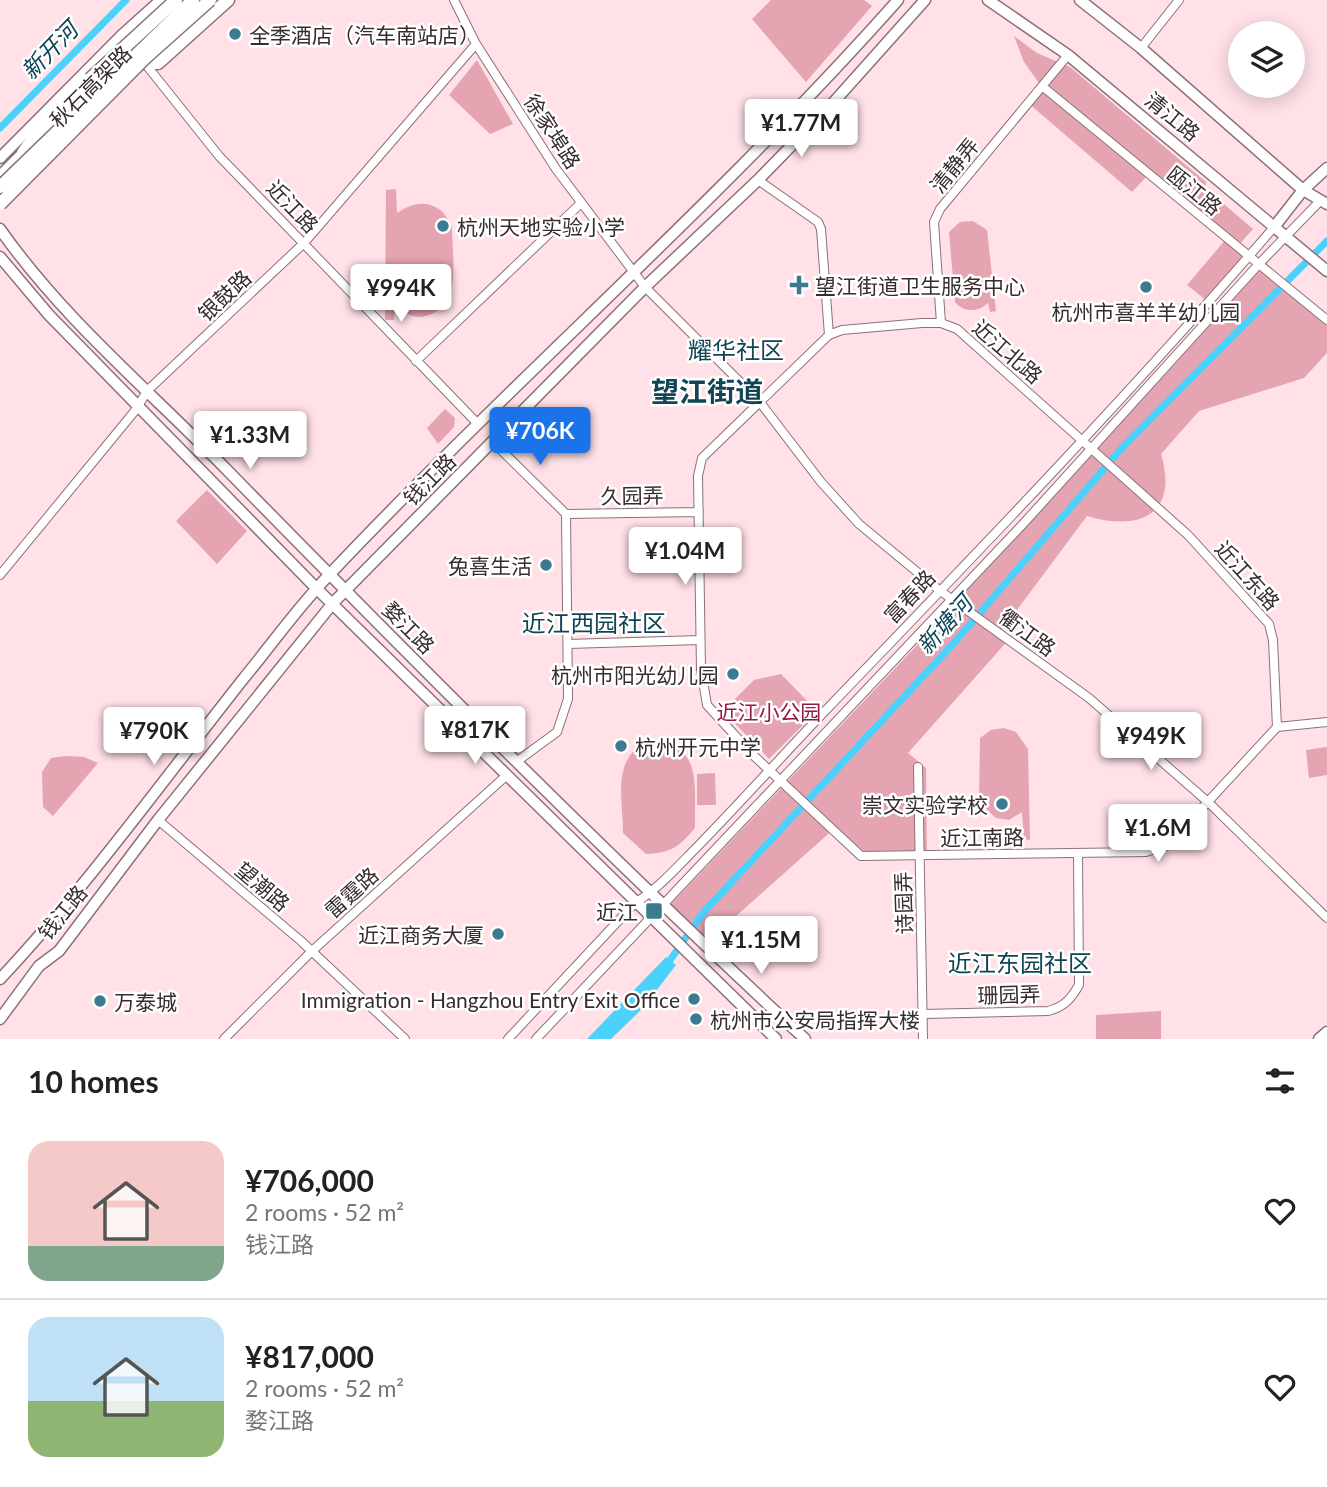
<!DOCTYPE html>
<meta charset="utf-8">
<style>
:root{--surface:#fff;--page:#f2f2f2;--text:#222;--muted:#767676;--line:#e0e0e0;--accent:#1a73e8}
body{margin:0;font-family:Lato,"Noto Sans SC",sans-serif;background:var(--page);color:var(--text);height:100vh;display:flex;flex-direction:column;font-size:26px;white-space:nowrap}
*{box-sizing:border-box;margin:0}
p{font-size:23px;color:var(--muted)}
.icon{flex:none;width:38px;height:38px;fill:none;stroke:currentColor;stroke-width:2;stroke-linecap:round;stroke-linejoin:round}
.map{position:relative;height:1039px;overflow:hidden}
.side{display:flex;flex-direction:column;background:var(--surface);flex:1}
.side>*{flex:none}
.buttons{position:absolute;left:1228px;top:21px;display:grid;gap:14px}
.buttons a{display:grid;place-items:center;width:77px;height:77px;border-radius:50%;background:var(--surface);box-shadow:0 4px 18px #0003;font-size:35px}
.price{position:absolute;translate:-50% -60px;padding:0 16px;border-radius:7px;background:#fff;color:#222;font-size:23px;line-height:46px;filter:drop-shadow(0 2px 4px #0008)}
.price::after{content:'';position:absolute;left:50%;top:42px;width:21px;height:16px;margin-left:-10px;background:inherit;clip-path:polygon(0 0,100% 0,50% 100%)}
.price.current{background:var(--accent);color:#fff}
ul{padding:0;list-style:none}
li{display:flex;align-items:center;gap:21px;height:175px;padding:0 28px}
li+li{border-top:2px solid var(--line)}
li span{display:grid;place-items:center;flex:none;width:196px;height:140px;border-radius:21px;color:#555}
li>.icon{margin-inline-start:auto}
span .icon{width:84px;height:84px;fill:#fffc;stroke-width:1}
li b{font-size:30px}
h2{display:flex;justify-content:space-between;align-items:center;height:84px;padding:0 28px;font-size:30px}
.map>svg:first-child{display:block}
.green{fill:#e5a4b1}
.water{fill:#4ad2fd}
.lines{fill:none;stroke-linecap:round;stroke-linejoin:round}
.canal{stroke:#4ad2fd;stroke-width:7}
.minor-casing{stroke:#8b7277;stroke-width:10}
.major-casing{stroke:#8b7277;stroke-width:13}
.highway-casing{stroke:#8b7277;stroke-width:15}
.minor{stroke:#fff;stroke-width:8}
.major{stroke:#fff;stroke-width:10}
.highway{stroke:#fff;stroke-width:12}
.highway-bridge-casing{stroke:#8b7277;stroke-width:15;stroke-linecap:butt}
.highway-bridge{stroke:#fff;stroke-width:12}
.poi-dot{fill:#3b7a8f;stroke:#fff;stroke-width:2.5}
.labels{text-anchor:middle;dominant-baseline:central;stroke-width:5;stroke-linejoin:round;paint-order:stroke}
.poi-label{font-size:21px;fill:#372c2e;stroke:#fff;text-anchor:start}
.street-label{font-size:21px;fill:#372c2e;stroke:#fff}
.park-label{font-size:21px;fill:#931846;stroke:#fff}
.water-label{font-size:23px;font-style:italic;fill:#094556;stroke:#fff}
.quarter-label{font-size:24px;fill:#104555;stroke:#fff}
.district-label{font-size:28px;font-weight:bold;fill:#104555;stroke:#fff}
</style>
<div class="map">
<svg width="1327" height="1039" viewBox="0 0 1327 1039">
<rect width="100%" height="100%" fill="#ffe1e7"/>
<!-- green -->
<path class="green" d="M771 0H864L872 6 806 82 752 19Z
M1014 36 1037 53 1070 67 1206 182 1205 188 1253 229 1237 247 1249 256 1207 301 1187 285 1226 239 1148 175 1132 192 1028 103 1041 86 1024 62Z
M477 60 513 124 490 134 449 95Z
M396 189 397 213C418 198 441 200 452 227 452 254 462 304 429 315 415 320 405 314 395 305L394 320H385L386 190Z
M973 221 987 230 996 311 990 312 988 303C979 312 964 313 955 302L949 232 960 222Z
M1259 269 1327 323V353L1304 378 1199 411 1161 454C1179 514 1140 532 1087 516L1002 630 1011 637 908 753 926 768 927 857H870L836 827 708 941 671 904 959 601 962 593Z
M445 409 455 418 454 427 438 444 427 428Z
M207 490 247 531 217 564 176 521Z
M781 674 817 711 769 759 723 711 754 680Z
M1004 728 1016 732 1028 749 1030 840 1024 839 1022 812 1009 820 996 818 979 803 980 738 991 730Z
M647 741C704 741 694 785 695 828 679 847 671 853 646 854L623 833C623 798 611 760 647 741Z
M1327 747V775L1309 778 1306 750Z
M65 756 84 757 98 763 53 816 43 807 42 772 51 758Z
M715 773 716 805H697V774Z
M1161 1011V1039H1096V1015Z"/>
<!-- water -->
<path class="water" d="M666 957 676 965 643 1008 611 1039H587Z"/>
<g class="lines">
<!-- canal -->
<path class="canal" d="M0 128 126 0
M666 966 703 913 954 643 1121 449 1327 241"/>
<!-- minor casing -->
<g class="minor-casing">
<path id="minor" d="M454 0 476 44 556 169 645 287 759 401 821 482 859 524 939 590 1089 698 1208 802 1327 918
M1141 48 1179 0
M143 61 219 156 478 424
M1042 86 1327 320
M758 180 818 222 821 229 829 335
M922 323H941L957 329 1188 535 1269 624 1273 640 1277 727 1168 845 1146 852 861 856 753 755 707 705 701 669 698 476 702 458 829 335 842 330Z
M941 323 934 222 940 209 1068 55
M416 361 581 203
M493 442 566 514
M566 514 699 512
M0 575 134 412 148 390 304 243 476 44
M568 644 700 640
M1277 727 1327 722
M516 762 557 732 568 699 566 514
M918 767 923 1039
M158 820 301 941 405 1039
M924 1014 1048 1011C1064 1007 1071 999 1079 985L1078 853
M224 1039 312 951 507 775
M508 1039 635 903C659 888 678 866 698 846 741 802 782 756 825 711 978 552 1131 393 1275 226
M536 1039 1023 524 1258 265 1321 200"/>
</g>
<!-- major casing -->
<g class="major-casing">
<path id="major" d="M988 0 1068 55 1327 271
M1080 0 1141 48 1303 190 1327 204
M72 106 120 59
M0 158 122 35 161 0
M0 176 27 149
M1275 226 1303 190 1327 168
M0 229C63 319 151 392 228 471 417 664 607 855 805 1039
M0 257 49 315 316 588 776 1039
M0 979C88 885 164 779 244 678 272 644 298 607 329 575 514 379 719 202 898 0
M0 1019 39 966 59 951 158 820 333 603 645 287 758 180 832 104 925 0
M1319 1039 1327 1032"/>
</g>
<!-- highway casing -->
<g class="highway-casing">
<path id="highway" d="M144 63H158L228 0
M23 153 35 136 90 79"/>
</g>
<!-- minor -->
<use href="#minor" class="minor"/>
<!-- major -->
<use href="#major" class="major"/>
<!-- highway -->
<use href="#highway" class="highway"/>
<!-- highway-bridge casing -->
<g class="highway-bridge-casing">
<path id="highway-bridge" d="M90 79 176 0
M0 187 193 0
M0 204 145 58 210 0"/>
</g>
<!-- highway-bridge -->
<use href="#highway-bridge" class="highway-bridge"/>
</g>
<!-- markers -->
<g class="poi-dot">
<circle cx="235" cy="34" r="7"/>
<circle cx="443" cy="226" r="7"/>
<path d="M795.5 274.5h7v7h7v7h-7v7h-7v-7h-7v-7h7z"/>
<circle cx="1146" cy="287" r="7"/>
<circle cx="546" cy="565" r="7"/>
<circle cx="733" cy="674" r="7"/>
<circle cx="621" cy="746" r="7"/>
<circle cx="1002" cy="804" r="7"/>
<rect x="645" y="902" width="18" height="18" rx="3.5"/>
<circle cx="498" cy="934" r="7"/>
<circle cx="694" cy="999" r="7"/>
<circle cx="100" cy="1001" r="7"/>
<circle cx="696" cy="1019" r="7"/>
</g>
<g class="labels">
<!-- poi labels -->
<g class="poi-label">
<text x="249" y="34">全季酒店（汽车南站店）</text>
<text x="457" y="226">杭州天地实验小学</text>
<text x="815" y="285">望江街道卫生服务中心</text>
<text x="1146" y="311" text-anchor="middle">杭州市喜羊羊幼儿园</text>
<text x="532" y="565" text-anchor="end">兔喜生活</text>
<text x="719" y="674" text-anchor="end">杭州市阳光幼儿园</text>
<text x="635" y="746">杭州开元中学</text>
<text x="988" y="804" text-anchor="end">崇文实验学校</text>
<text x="638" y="911" text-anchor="end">近江</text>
<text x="484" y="934" text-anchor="end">近江商务大厦</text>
<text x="680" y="999" text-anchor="end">Immigration - Hangzhou Entry Exit Office</text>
<text x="114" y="1001">万泰城</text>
<text x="710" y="1019">杭州市公安局指挥大楼</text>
</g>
<!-- street labels -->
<g class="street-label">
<text transform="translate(90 86) rotate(-45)">秋石高架路</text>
<text transform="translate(1173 116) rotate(39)">清江路</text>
<text transform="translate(553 131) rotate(57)">徐家埠路</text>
<text transform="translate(954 165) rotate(-51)">清静弄</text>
<text transform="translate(1195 190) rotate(39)">瓯江路</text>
<text transform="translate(293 206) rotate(46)">近江路</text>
<text transform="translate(224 295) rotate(-43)">银鼓路</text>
<text transform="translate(1008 351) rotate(41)">近江北路</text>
<text transform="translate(429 479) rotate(-45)">钱江路</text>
<text transform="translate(632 495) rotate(-1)">久园弄</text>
<text transform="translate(1248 575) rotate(48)">近江东路</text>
<text transform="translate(909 596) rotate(-47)">富春路</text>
<text transform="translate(409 627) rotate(45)">婺江路</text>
<text transform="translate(1028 632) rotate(36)">衢江路</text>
<text transform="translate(982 837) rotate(-1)">近江南路</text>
<text transform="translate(263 886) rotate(40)">望潮路</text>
<text transform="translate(351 892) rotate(-42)">雷霆路</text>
<text transform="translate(903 903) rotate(-92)">诗园弄</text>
<text transform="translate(62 912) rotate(-51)">钱江路</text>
<text transform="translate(1009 994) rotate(-2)">珊园弄</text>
</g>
<!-- park labels -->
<g class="park-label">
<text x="769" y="711">近江小公园</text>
</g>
<!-- water labels -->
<g class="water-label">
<text transform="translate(49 50) rotate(-46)">新开河</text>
<text transform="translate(944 624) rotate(-48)">新塘河</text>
</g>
<!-- quarter labels -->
<g class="quarter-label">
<text x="736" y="349">耀华社区</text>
<text x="594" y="622">近江西园社区</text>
<text x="1020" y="962">近江东园社区</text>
</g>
<!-- district labels -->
<g class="district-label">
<text x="707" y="391">望江街道</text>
</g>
</g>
</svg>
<div class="buttons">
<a><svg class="icon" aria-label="layers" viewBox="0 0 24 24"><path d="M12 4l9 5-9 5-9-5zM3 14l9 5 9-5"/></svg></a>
</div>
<b class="price" style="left:801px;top:159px">¥1.77M</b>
<b class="price" style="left:401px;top:324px">¥994K</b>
<b class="price current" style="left:540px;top:467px">¥706K</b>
<b class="price" style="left:250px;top:471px">¥1.33M</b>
<b class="price" style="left:685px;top:587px">¥1.04M</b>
<b class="price" style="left:475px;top:766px">¥817K</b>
<b class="price" style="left:154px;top:767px">¥790K</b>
<b class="price" style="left:1151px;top:772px">¥949K</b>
<b class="price" style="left:1158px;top:864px">¥1.6M</b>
<b class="price" style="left:761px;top:976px">¥1.15M</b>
</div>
<section class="side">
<h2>10 homes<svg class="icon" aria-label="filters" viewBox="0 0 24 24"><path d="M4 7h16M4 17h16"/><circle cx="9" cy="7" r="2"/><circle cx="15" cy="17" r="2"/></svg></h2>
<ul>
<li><span style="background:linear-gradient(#f6c9c9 75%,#7fa58c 0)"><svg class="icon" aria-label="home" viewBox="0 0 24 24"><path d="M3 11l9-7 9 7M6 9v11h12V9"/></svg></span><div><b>¥706,000</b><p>2 rooms · 52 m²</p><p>钱江路</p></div><svg class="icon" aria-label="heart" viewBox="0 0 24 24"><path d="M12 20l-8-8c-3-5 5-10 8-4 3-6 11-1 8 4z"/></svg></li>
<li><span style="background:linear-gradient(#bfe0f5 60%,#8fb573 0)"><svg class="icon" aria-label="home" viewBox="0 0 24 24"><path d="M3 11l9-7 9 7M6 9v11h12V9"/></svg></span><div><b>¥817,000</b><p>2 rooms · 52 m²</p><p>婺江路</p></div><svg class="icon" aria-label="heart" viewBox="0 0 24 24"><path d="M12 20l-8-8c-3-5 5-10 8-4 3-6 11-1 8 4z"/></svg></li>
</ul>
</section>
